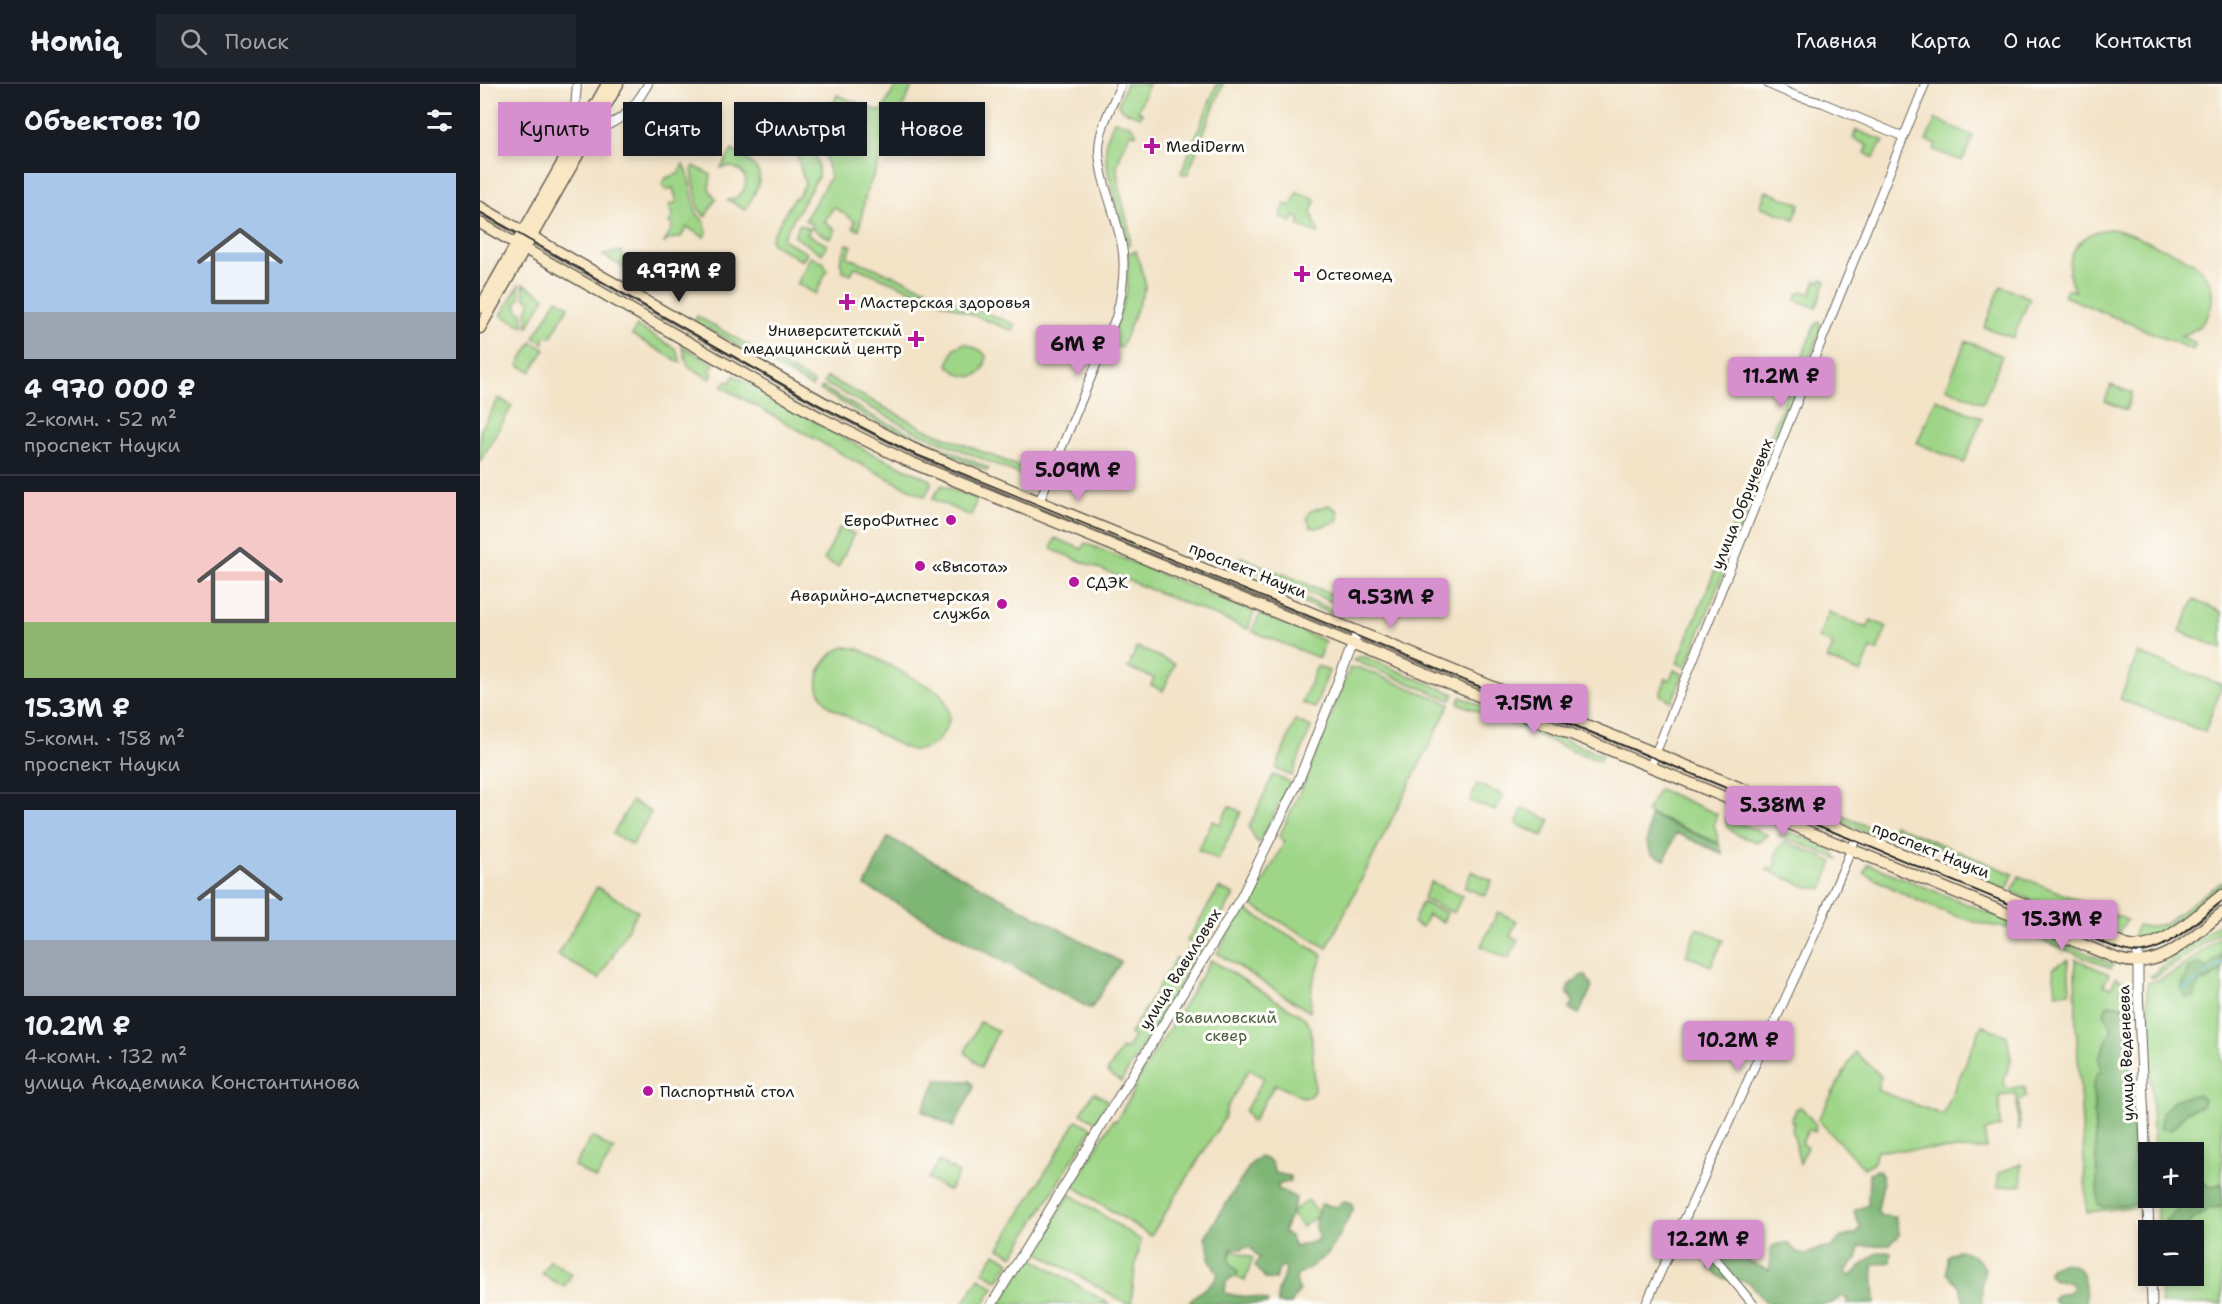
<!DOCTYPE html>
<html lang="ru">
<meta charset="utf-8">
<style>
:root{--surface:#171b24;--page:#20242c;--text:#f1f3f6;--muted:#9ea1a6;--line:#363941;--accent:#d690ce}
body{margin:0;font-family:"Shantell Sans",sans-serif;background:var(--page);color:var(--text);height:100vh;display:flex;flex-direction:column;font-size:22px;white-space:nowrap}
*{box-sizing:border-box;margin:0}
p{font-size:20px;color:var(--muted)}
.icon{flex:none;width:33px;height:33px;fill:none;stroke:currentColor;stroke-width:2;stroke-linecap:round;stroke-linejoin:round}
.map{position:relative;flex:1;overflow:hidden}
.details{display:flex;flex-direction:column;background:var(--surface);width:480px}
.details>*{flex:none}
.hud{position:absolute;left:18px;top:18px;width:570px;height:54px;display:flex;gap:12px}
.tools{position:absolute;left:1658px;top:1058px;display:grid;gap:12px}
.tools a{display:grid;place-items:center;width:66px;height:66px;border-radius:0px;background:var(--surface);box-shadow:0 3px 9px #0003;font-size:30px}
.price{position:absolute;translate:-50% -51px;padding:0 14px;border-radius:6px;background:var(--accent);color:#111;font-size:20px;line-height:39px;filter:drop-shadow(0 2px 3px #0008)}
.price::after{content:'';position:absolute;left:50%;top:36px;width:18px;height:14px;margin-left:-9px;background:inherit;clip-path:polygon(0 0,100% 0,50% 100%)}
.price.active{background:#222;color:#fff}
ul{padding:0;list-style:none}
li{display:grid;align-content:center;gap:12px;height:318px;padding:0 24px}
li+li{border-top:2px solid var(--line)}
li span{display:grid;place-items:center;height:186px;border-radius:0px;color:#555}
li>.icon{margin-inline-start:auto}
span .icon{width:108px;height:108px;fill:#fffc;stroke-width:1}
li b{font-size:26px}
h2{display:flex;justify-content:space-between;align-items:center;height:72px;padding:0 24px;font-size:26px}
.pill{padding:0 21px;border-radius:0px;background:var(--surface);box-shadow:0 3px 9px #0003;font-size:21px;line-height:54px}
.pill.active{background:var(--accent);color:#111}
header{display:flex;align-items:center;gap:36px;box-sizing:border-box;height:84px;padding:0 30px;background:var(--surface);border-bottom:2px solid var(--line)}
header strong{font-size:28px}
nav{display:flex;gap:33px;margin-inline-start:auto;font-size:21px}
.search{width:420px;height:54px;background:var(--page);display:flex;align-items:center;gap:15px;box-sizing:border-box;padding:0 21px;border-radius:0px;color:var(--muted);font-size:22px}
main{display:flex;flex:1;min-height:0}
.map>svg:first-child{display:block}
.green{fill:#9ed587;stroke:#5d7852;stroke-width:1.5}
.forest{fill:#7eb674;stroke:#4d6948;stroke-width:1.5}
.lines{fill:none;stroke-linecap:round;stroke-linejoin:round}
.stream{stroke:#5ec8d8;stroke-width:2}
.minor-casing{stroke:#676258;stroke-width:10}
.tertiary-casing{stroke:#676258;stroke-width:11}
.secondary-casing{stroke:#676258;stroke-width:13}
.minor{stroke:#fff;stroke-width:8}
.tertiary{stroke:#fff;stroke-width:9}
.secondary{stroke:#fae7c3;stroke-width:10}
.tram{stroke:#1c1c1c;stroke-width:1.5}
.poi-dot{fill:#b5179e;stroke:#fdfcf7;stroke-width:2}
.labels{text-anchor:middle;dominant-baseline:central;stroke-width:6;stroke-linejoin:round;paint-order:stroke}
.poi-label{font-size:16px;fill:#1c1c1c;stroke:#fdfcf7;text-anchor:start}
.street-label{font-size:16px;fill:#1c1c1c;stroke:#fdfcf7}
.park-label{font-size:16px;fill:#4a5d41;stroke:#fdfcf7}
</style>
<header>
<strong>Homiq</strong>
<div class="search"><svg class="icon" aria-label="search" viewBox="0 0 24 24"><circle cx="10" cy="10" r="6"/><path d="M15 15l6 6"/></svg>Поиск</div>
<nav><a>Главная</a><a>Карта</a><a>О нас</a><a>Контакты</a></nav>
</header>
<main>
<section class="details">
<h2>Объектов: 10<svg class="icon" aria-label="filters" viewBox="0 0 24 24"><path d="M4 7h16M4 17h16"/><circle cx="9" cy="7" r="2"/><circle cx="15" cy="17" r="2"/></svg></h2>
<ul>
<li><span style="background:linear-gradient(#a9c7e8 75%,#9aa5b1 0)"><svg class="icon" aria-label="home" viewBox="0 0 24 24"><path d="M3 11l9-7 9 7M6 9v11h12V9"/></svg></span><div><b>4 970 000 ₽</b><p>2-комн. · 52 m²</p><p>проспект Науки</p></div></li>
<li><span style="background:linear-gradient(#f6c9c9 70%,#8fb573 0)"><svg class="icon" aria-label="home" viewBox="0 0 24 24"><path d="M3 11l9-7 9 7M6 9v11h12V9"/></svg></span><div><b>15.3M ₽</b><p>5-комн. · 158 m²</p><p>проспект Науки</p></div></li>
<li><span style="background:linear-gradient(#a9c7e8 70%,#9aa5b1 0)"><svg class="icon" aria-label="home" viewBox="0 0 24 24"><path d="M3 11l9-7 9 7M6 9v11h12V9"/></svg></span><div><b>10.2M ₽</b><p>4-комн. · 132 m²</p><p>улица Академика Константинова</p></div></li>
</ul>
</section>
<div class="map">
<svg width="1742" height="1220" viewBox="0 0 1742 1220">
<rect width="100%" height="100%" fill="#fdfcf7"/>
<filter id="ink" filterUnits="userSpaceOnUse"><feTurbulence type="fractalNoise" baseFrequency=".0167" numOctaves="2"/><feDisplacementMap in="SourceGraphic" scale="12" xChannelSelector="R" yChannelSelector="G"/><feConvolveMatrix kernelMatrix="1 2 1 2 8 2 1 2 1" color-interpolation-filters="sRGB"/></filter>
<filter id="wash" filterUnits="userSpaceOnUse"><feTurbulence type="fractalNoise" baseFrequency=".008" numOctaves="4" result="noise"/><feDisplacementMap in="SourceGraphic" scale="24" xChannelSelector="R" yChannelSelector="G"/><feGaussianBlur stdDeviation="1.35" result="paint"/><feColorMatrix in="noise" values="0 0 0 0 0 0 0 0 0 0 0 0 0 0 0 0 0 1.4 0 .05"/><feComposite in="paint" operator="in"/></filter>
<g filter="url(#wash)">
<rect width="100%" height="100%" fill="#f3e3c7"/>
<!-- green -->
<path class="green" d="M417 0H433L386 109 379 146 373 144 375 137 354 123 344 138 355 145 351 155 331 144 333 141 325 136 350 93 341 54 316 41 321 32 324 33 331 22 350 28 357 11 401 28Z
M646 0H669L658 27 663 30 660 33 644 27 638 20Z
M737 0H743L707 91 701 89Z
M271 26 328 59C336 68 340 82 338 93L303 153 304 156 327 169 322 177 291 159V154L314 114H317L325 100 315 64 266 35Z
M1456 35 1493 52 1482 77 1454 66 1456 60 1446 57Z
M634 37 650 41 656 48V51L650 49C646 59 638 73 637 84 636 101 654 154 650 161L647 160 628 88 626 74V57Z
M1376 46 1404 57 1402 61H1400L1394 74 1385 69 1388 62 1373 54Z
M252 66C287 87 285 92 265 126L248 116C275 112 270 77 241 84Z
M203 80 207 86 216 128 224 138 227 148 224 153 207 143 201 153 187 156 185 159H184L193 142 189 139 193 131 189 121 197 118 193 104 186 106 182 100 186 94 198 90Z
M214 82 231 91 229 105 236 115 225 133 218 124 212 86Z
M1286 107 1320 120 1314 135 1280 122Z
M817 108 836 116 831 127 839 150 818 141 820 135 814 133 812 138 800 133 805 120 811 122Z
M320 140 330 145 327 150 347 161 342 170 315 153V149Z
M1631 145C1647 147 1661 155 1675 161 1703 172 1742 186 1730 226 1725 240 1714 248 1700 252L1716 259 1713 266 1584 212 1587 205 1595 207C1578 177 1599 146 1631 145Z
M367 160 372 162 367 173 536 241 533 247 375 183 371 190 363 187 360 177Z
M142 167 143 173 164 185 159 193 122 171Z
M656 167 666 202 641 264 633 261 631 256 647 206 648 170Z
M331 172 344 179 347 186 336 210 317 200Z
M1342 195 1346 197 1336 224 1316 216 1318 210 1323 207 1331 210 1336 196 1339 198Z
M43 200 65 213 48 243 46 227 50 221V217L44 213Z
M39 201 40 214 36 220 38 226 42 228 44 243 21 231Z
M1521 202 1550 214 1533 254 1504 243Z
M77 215 89 222 71 253 64 252V259L54 254Z
M217 232 334 299 332 303 214 237Z
M1339 237 1341 245 1281 394 1271 390 1276 379 1279 380 1334 243Z
M157 242 196 265 201 279 152 251Z
M1486 257 1522 272 1503 319 1466 304Z
M52 258 65 265 51 288 38 281Z
M485 259 502 267 506 272C505 298 483 297 468 281L474 264Z
M202 262 234 280 230 288 233 290 230 295 208 282Z
M254 291 387 367 451 396V400L445 413 380 380 242 303 246 297 250 299Z
M347 293 443 344 550 387 548 394 433 346 344 299Z
M1631 301 1652 309 1646 326 1625 317Z
M342 303 398 335 509 384 507 387 396 338 340 306Z
M19 314 32 322 0 378V347Z
M1456 315 1502 334 1484 379 1437 359Z
M598 370 612 376 602 401 588 395Z
M1271 399 1278 402 1255 459 1247 456Z
M462 401 497 415 491 432 452 415Z
M848 421 858 426V437L837 444 831 443 827 434 830 427Z
M360 443 374 450 358 483 344 476Z
M575 454 602 465 605 459 774 528 768 545 571 465Z
M1244 464 1252 467 1206 583 1197 579Z
M761 473 885 524 882 530 758 480Z
M755 486 853 526 851 530 754 489Z
M1714 516 1742 528V565L1700 547Z
M1349 528 1387 544 1391 536 1407 543 1397 567 1391 565 1381 589 1347 575 1353 561 1338 554Z
M780 530 845 557 839 574 772 547Z
M366 563 379 565 459 608C468 620 473 632 465 646 458 659 448 667 432 666 419 664 366 631 350 623 345 617 339 611 338 603 335 586 350 566 366 563Z
M657 563 695 580 683 607 671 601 674 594 648 584Z
M1658 569 1742 601 1725 648 1640 615Z
M878 573H885L974 610 971 616 873 576Z
M837 582 849 587 835 624 822 619Z
M870 584H880L970 620 847 864 771 821 805 757 799 753 824 699Z
M1194 586 1203 590 1192 618 1180 611 1186 594 1190 596Z
M981 613 1122 671 1119 677 978 619Z
M815 636 831 643 812 692 796 685Z
M793 691 810 698 779 759 775 756 769 743Z
M997 700 1023 711 1016 727 990 717Z
M1179 705 1237 730 1234 740 1239 759 1166 728Z
M1314 712 1394 745 1392 751 1313 719Z
M152 717 171 728 152 761 133 750Z
M749 722 761 728 738 776 718 766 733 737 740 740Z
M1043 724 1070 736 1063 752 1036 740Z
M1246 734 1288 751 1277 758 1255 750 1247 743Z
M1414 741 1533 790 1527 806 1462 780 1467 767 1412 745Z
M1304 749H1313L1349 763 1358 775 1299 751Z
M1305 757 1353 778 1342 805 1327 803 1287 786 1289 783 1294 785 1297 778 1295 776 1297 766Z
M1388 780 1529 837 1528 844C1480 840 1426 812 1384 789Z
M992 787 1012 797 1005 812 984 803Z
M1539 792 1647 836 1641 844 1638 852 1532 808Z
M1742 797V803L1674 854 1667 857H1651L1658 841 1668 843 1684 840Z
M951 798 982 812 974 829 943 815Z
M117 803 158 827 119 895 78 871Z
M739 804 754 811 641 998 627 988 642 964 646 966 654 953 650 950 696 874 701 876 711 860 707 857Z
M942 818 967 829 963 838 948 831 942 843 933 839Z
M763 824 843 871 832 901 830 928 737 869Z
M1018 828 1037 837 1030 852 1038 856 1028 875 1001 862Z
M1742 837V846L1701 876 1673 894 1670 892Z
M1537 840 1633 880 1631 884 1534 845Z
M1217 844 1243 856 1231 882 1206 871Z
M1742 851V1220H1681L1680 1191H1713V1146H1678L1676 1113H1713V1068H1674L1667 905 1668 898C1689 898 1725 864 1742 851Z
M1588 875 1590 908 1576 909 1573 884Z
M1595 875 1629 890 1624 901 1631 904 1636 893 1641 896 1645 906 1640 908 1648 911 1657 1123 1607 1128 1596 937Z
M731 876 825 934 831 944 835 1005 830 1012 824 1014 795 1000 772 1039 765 1027 784 994 769 985 747 1023 744 1035 671 1152 593 1102 633 1036 636 1037 655 1005 653 1004Z
M500 938 518 947 501 983 485 968Z
M1502 941 1527 952 1531 976 1524 996 1525 1002 1528 1005 1543 1002 1545 1004 1546 1013 1539 1017 1540 1045H1538L1537 1010 1519 1012 1520 1043 1505 1047 1506 1065 1397 1066 1394 1078 1384 1084 1338 1036 1375 968 1401 992 1397 1006 1463 1031Z
M614 1008 628 1017 616 1038 601 1029Z
M1321 1023 1336 1041 1335 1048 1329 1045 1321 1060 1327 1063 1320 1080 1312 1044 1314 1040 1311 1037 1317 1024Z
M597 1036 612 1044 533 1172 519 1164Z
M112 1053 134 1066 116 1095 94 1082Z
M459 1077 479 1089 469 1107 448 1095Z
M1541 1080 1542 1101 1518 1103V1089Z
M590 1110 661 1156 655 1184 651 1220H647L554 1166Z
M828 1116 839 1130 822 1143 811 1129Z
M752 1166 773 1174 765 1197 756 1193 757 1188 746 1184Z
M515 1169 530 1178 518 1197 503 1188Z
M549 1172 629 1220H520Z
M70 1176 92 1190 84 1203 62 1190Z
M499 1194 514 1203 504 1220H483Z"/>
<!-- forest -->
<path class="forest" d="M1170 731 1239 760 1243 770 1196 749 1185 776 1171 770 1167 759Z
M408 753 641 878 611 925 385 802Z
M1742 871V887L1726 897H1719L1715 912 1708 914 1704 913C1699 902 1705 896 1708 885L1719 879 1726 884C1733 880 1735 873 1742 871Z
M1102 891 1106 892 1112 903 1099 930 1089 925 1093 917 1087 908 1089 901Z
M1631 920 1642 922 1646 928 1657 1120 1624 1123 1618 1120 1613 1003 1617 990 1621 986 1619 974 1632 945 1624 929 1626 923Z
M457 996 490 997 493 1001V1006L473 1043 442 1027Z
M1719 1010 1724 1015 1722 1022 1708 1027 1691 1046 1681 1045 1682 1029 1696 1015Z
M779 1073C791 1076 794 1078 794 1089L810 1092V1097L798 1101V1105L816 1114C816 1120 806 1141 803 1148L810 1152 815 1163 836 1157 838 1153 835 1136 841 1120 857 1123 864 1117 872 1119 873 1127C864 1138 861 1152 852 1164 845 1175 829 1184 818 1191L816 1195 819 1207 811 1220H798C796 1202 801 1202 806 1186L804 1182 800 1183 795 1196 786 1195 775 1182 779 1174 770 1163 761 1165 753 1163C746 1174 749 1179 758 1188L756 1193 746 1197 745 1209C759 1214 774 1211 787 1217L788 1220H709C715 1206 733 1205 738 1190L729 1175V1166L725 1153 771 1080Z
M1396 1086 1400 1087C1407 1100 1398 1114 1398 1129L1402 1132 1415 1133 1420 1151 1409 1161 1380 1162 1377 1175 1365 1187 1367 1191H1372C1383 1183 1394 1163 1411 1169L1410 1178 1393 1181 1395 1220H1367V1215L1362 1212 1352 1219 1344 1220H1287L1270 1199C1249 1191 1251 1204 1229 1184 1229 1173 1232 1165 1240 1157L1254 1159 1261 1164 1264 1172 1271 1179 1289 1186C1294 1170 1281 1160 1307 1159L1317 1168 1325 1171 1341 1164H1350L1362 1153 1376 1150 1381 1144 1374 1129 1375 1126 1388 1121 1389 1090Z
M1713 1092 1730 1103 1742 1099V1123L1729 1124 1700 1146H1680V1142L1701 1122 1694 1113H1713Z
M1478 1166C1491 1168 1497 1174 1505 1184L1502 1199V1220H1485L1480 1204 1467 1189V1172Z
M1581 1179C1607 1180 1605 1198 1606 1220H1576L1572 1215 1576 1211 1589 1209 1592 1204 1591 1199 1573 1195 1569 1190 1570 1184Z"/>
<g class="lines">
<!-- stream -->
<path class="stream" d="M1723 892 1742 879
M1703 906 1719 895"/>
</g>
</g>
<g filter="url(#ink)">
<g class="lines">
<!-- minor casing -->
<g class="minor-casing">
<path id="minor" d="M97 0 95 24 101 47
M1288 0 1316 12 1343 19 1424 53
M111 49C143 35 150 31 168 0
M559 418 636 233C642 211 645 191 643 169 639 134 620 101 619 66 619 44 633 20 641 0
M1170 683 1445 0
M1203 1137 1273 1220
M1166 1220 1343 832 1377 752"/>
</g>
<!-- tertiary casing -->
<g class="tertiary-casing">
<path id="tertiary" d="M1658 864V906L1669 1146
M1671 1191 1672 1220
M512 1220 762 812 818 698 878 547"/>
</g>
<!-- secondary casing -->
<g class="secondary-casing">
<path id="secondary" d="M0 123 348 321 432 364 570 422 1645 861C1678 871 1717 830 1742 811
M0 139 339 333 425 376 1638 875C1680 888 1711 853 1742 829
M0 224 127 0
M0 244 138 0"/>
</g>
<!-- minor -->
<use href="#minor" class="minor"/>
<!-- tertiary -->
<use href="#tertiary" class="tertiary"/>
<!-- secondary -->
<use href="#secondary" class="secondary"/>
<!-- tram -->
<path class="tram" d="M0 128 339 321 430 368 1636 864C1647 867 1657 870 1668 867 1692 862 1722 832 1742 817"/>
</g>
</g>
<!-- markers -->
<g class="poi-dot">
<path d="M669 53h6v6h6v6h-6v6h-6v-6h-6v-6h6z"/>
<path d="M819 181h6v6h6v6h-6v6h-6v-6h-6v-6h6z"/>
<path d="M364 209h6v6h6v6h-6v6h-6v-6h-6v-6h6z"/>
<path d="M433 246h6v6h6v6h-6v6h-6v-6h-6v-6h6z"/>
<circle cx="471" cy="436" r="6"/>
<circle cx="440" cy="482" r="6"/>
<circle cx="594" cy="498" r="6"/>
<circle cx="522" cy="520" r="6"/>
<circle cx="168" cy="1007" r="6"/>
</g>
<g class="labels">
<!-- poi labels -->
<g class="poi-label">
<text x="686" y="62">MediDerm</text>
<text x="836" y="190">Остеомед</text>
<text x="380" y="218">Мастерская здоровья</text>
<text x="422" y="246" text-anchor="end">Университетский<tspan x="422" dy="18">медицинский центр</tspan></text>
<text x="459" y="436" text-anchor="end">ЕвроФитнес</text>
<text x="452" y="482">«Высота»</text>
<text x="606" y="498">СДЭК</text>
<text x="510" y="511" text-anchor="end">Аварийно-диспетчерская<tspan x="510" dy="18">служба</tspan></text>
<text x="180" y="1007">Паспортный стол</text>
</g>
<!-- street labels -->
<g class="street-label">
<text transform="translate(1262 420) rotate(-68)">улица Обручевых</text>
<text transform="translate(768 486) rotate(22)">проспект Науки</text>
<text transform="translate(1451 766) rotate(22)">проспект Науки</text>
<text transform="translate(700 885) rotate(-58)">улица Вавиловых</text>
<text transform="translate(1646 969) rotate(-92)">улица Веденеева</text>
</g>
<!-- park labels -->
<g class="park-label">
<text x="746" y="933">Вавиловский<tspan x="746" dy="18">сквер</tspan></text>
</g>
</g>
</svg>
<div class="tools">
<a>+</a>
<a>−</a>
</div>
<b class="price active" style="left:199px;top:219px">4.97M ₽</b>
<b class="price" style="left:598px;top:292px">6M ₽</b>
<b class="price" style="left:1301px;top:324px">11.2M ₽</b>
<b class="price" style="left:598px;top:418px">5.09M ₽</b>
<b class="price" style="left:911px;top:545px">9.53M ₽</b>
<b class="price" style="left:1054px;top:651px">7.15M ₽</b>
<b class="price" style="left:1303px;top:753px">5.38M ₽</b>
<b class="price" style="left:1582px;top:867px">15.3M ₽</b>
<b class="price" style="left:1258px;top:988px">10.2M ₽</b>
<b class="price" style="left:1228px;top:1187px">12.2M ₽</b>
<div class="hud">
<a class="pill active">Купить</a>
<a class="pill">Снять</a>
<a class="pill">Фильтры</a>
<a class="pill">Новое</a>
</div>
</div>
</main>
